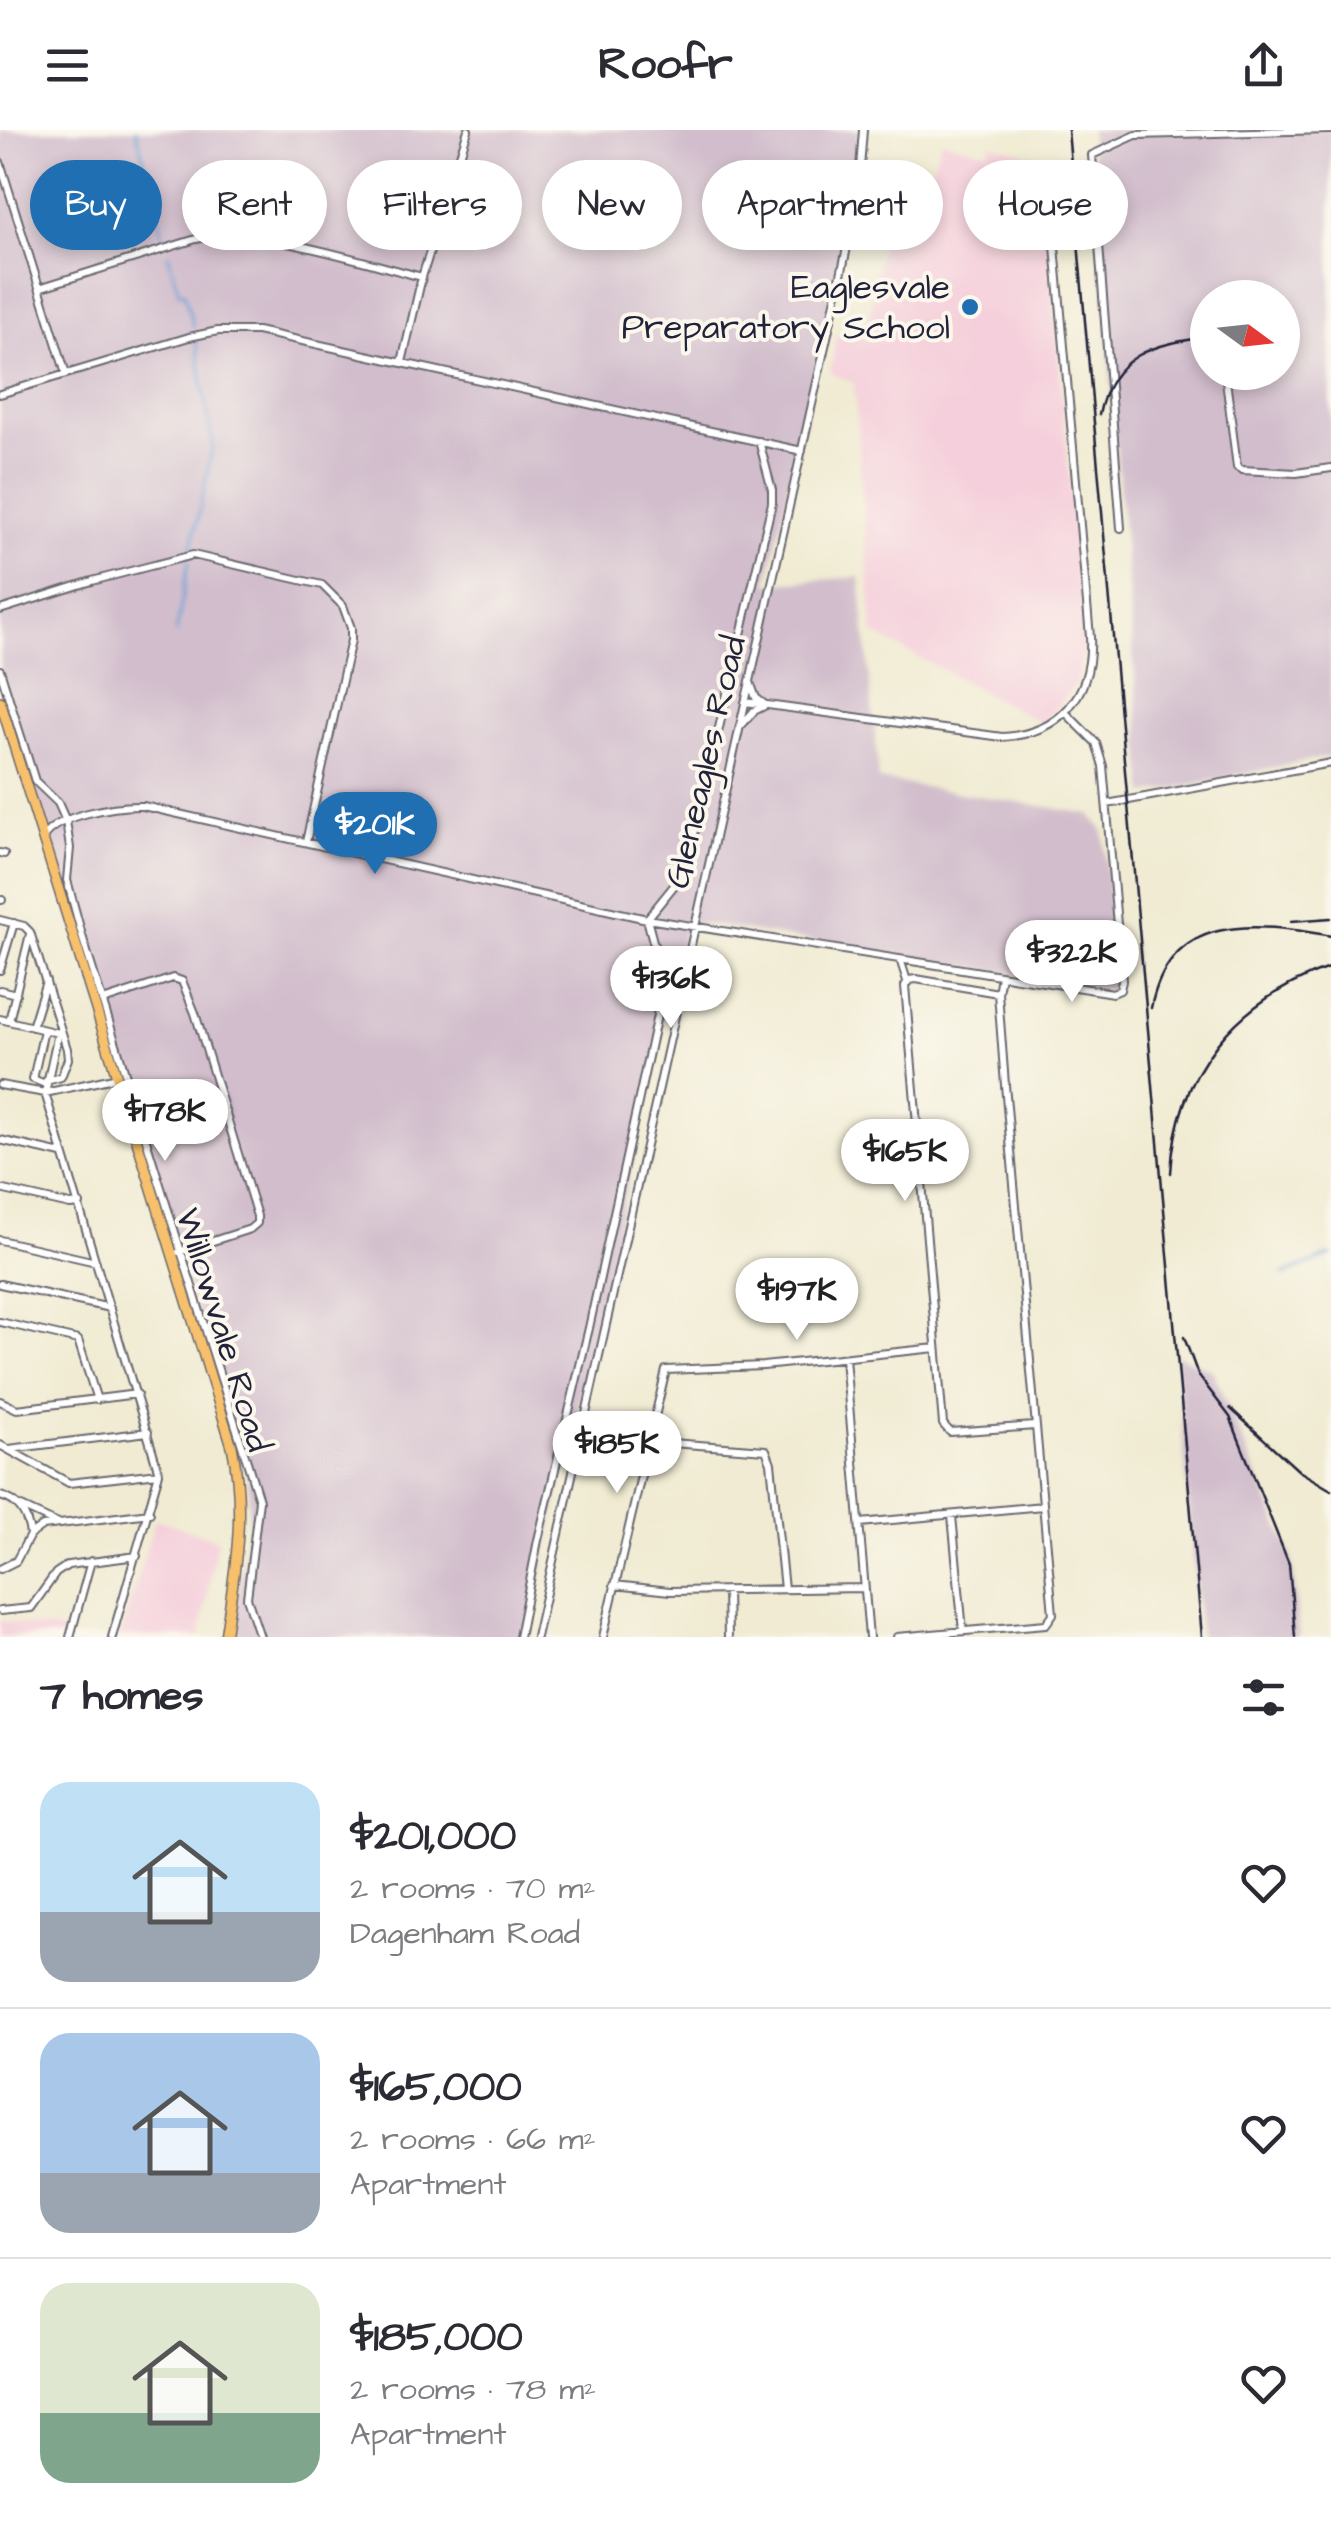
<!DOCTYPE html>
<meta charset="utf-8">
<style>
:root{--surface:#fff;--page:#f7f7f7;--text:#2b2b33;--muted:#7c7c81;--line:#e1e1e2;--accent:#1f6fb2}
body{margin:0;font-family:"Architects Daughter",sans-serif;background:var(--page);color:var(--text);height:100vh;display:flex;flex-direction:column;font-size:38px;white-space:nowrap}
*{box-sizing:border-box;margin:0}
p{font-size:32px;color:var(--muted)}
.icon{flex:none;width:55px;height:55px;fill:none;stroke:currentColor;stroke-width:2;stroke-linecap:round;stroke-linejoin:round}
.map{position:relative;height:1507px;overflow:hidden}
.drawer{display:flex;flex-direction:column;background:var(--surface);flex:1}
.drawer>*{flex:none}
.guide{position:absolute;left:30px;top:30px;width:1272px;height:90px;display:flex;gap:20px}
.needle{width:65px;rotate:105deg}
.buttons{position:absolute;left:1190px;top:150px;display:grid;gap:20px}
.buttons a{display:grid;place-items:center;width:110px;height:110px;border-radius:50%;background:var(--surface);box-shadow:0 5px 15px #0003;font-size:50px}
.price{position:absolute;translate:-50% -85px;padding:0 22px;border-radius:35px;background:#fff;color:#222;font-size:32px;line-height:65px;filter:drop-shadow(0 2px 5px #0008)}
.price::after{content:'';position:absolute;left:50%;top:60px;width:30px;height:22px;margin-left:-15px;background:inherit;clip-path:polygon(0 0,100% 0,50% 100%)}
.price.on{background:var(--accent);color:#fff}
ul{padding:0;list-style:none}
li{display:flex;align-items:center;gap:30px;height:250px;padding:0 40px}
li+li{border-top:2px solid var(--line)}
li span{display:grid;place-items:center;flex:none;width:280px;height:200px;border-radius:30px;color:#555}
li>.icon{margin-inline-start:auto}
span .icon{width:120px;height:120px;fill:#fffc;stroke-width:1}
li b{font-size:42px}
h2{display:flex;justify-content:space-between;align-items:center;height:120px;padding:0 40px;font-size:42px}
.tag{padding:0 35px;border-radius:45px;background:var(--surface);box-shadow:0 5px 15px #0003;font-size:35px;line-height:90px}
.tag.on{background:var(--accent);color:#fff}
header{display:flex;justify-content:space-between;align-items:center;height:130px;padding:0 40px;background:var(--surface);font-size:45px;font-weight:800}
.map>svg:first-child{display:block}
.built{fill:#f5cfdb}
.industrial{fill:#d1bdcc;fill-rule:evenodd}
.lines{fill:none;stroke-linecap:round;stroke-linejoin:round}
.stream{stroke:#66a0d5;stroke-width:2.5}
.minor-casing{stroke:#6a6870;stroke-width:10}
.major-casing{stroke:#6a6870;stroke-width:12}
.minor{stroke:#fff;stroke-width:6}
.major{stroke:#f7c06c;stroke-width:9}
.rail{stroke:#22223b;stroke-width:2.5}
.poi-dot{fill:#1f6fb2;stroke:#fbf7ec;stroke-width:4}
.labels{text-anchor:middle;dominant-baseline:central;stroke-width:8;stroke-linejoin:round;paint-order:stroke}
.poi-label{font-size:35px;fill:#22223b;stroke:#fbf7ec;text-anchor:end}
.street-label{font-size:35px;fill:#22223b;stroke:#fbf7ec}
</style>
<header><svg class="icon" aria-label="menu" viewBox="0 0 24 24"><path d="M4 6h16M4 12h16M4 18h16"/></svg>Roofr<svg class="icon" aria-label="share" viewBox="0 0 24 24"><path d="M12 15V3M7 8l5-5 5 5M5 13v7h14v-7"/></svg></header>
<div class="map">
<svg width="1331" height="1507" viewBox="0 0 1331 1507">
<rect width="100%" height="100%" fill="#fbf7ec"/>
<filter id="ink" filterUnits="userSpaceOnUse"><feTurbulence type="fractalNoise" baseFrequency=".01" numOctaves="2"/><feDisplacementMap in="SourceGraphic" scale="20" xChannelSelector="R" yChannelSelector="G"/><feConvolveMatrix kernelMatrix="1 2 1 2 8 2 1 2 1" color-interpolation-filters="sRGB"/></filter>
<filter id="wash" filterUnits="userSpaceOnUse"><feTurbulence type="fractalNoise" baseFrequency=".0048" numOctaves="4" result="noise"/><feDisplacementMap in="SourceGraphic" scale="40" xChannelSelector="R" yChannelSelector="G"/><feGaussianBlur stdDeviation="2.25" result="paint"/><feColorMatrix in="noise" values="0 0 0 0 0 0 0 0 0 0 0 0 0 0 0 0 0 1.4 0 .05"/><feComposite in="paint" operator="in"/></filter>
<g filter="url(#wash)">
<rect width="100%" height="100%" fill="#f0ebd2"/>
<!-- built -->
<path class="built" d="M942 10 988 22 991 14 1041 27 1084 513 1077 552 1043 594 873 503 854 253 830 243 836 206 866 208 888 72 917 77Z
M155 1389 217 1409 200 1507H120Z
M0 1491 69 1502 68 1507H0Z"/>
<!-- industrial -->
<path class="industrial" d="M0 0H859L854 67 767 454 860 447 879 650 1090 684 1103 701 1117 860 686 791 527 1507H231L249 1394 248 1347 0 553Z
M1090 0H1331V626L1145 664ZM1208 168H1282V242H1208Z
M1176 1225 1212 1240 1292 1427 1299 1507H1200Z"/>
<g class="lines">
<!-- stream -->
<path class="stream" d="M136 0 165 112
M168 124 179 163 184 162 193 196
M191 421 213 315 196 211
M176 503 189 431
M1283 1145 1331 1125"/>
</g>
</g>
<g filter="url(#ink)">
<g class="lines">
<!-- minor casing -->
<g class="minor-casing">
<path id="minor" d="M0 32 66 244
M39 158 196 109C254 96 362 132 422 147
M402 232 422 147 468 0
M1225 242 1237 337 1242 340 1296 343 1331 338
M0 264 189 207 218 201H257L802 321
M1121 398 1092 25 1136 5 1331 0
M0 480 92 451 193 425 322 455 343 476 351 498V510L306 712
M0 540 35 651 58 673 66 691 70 718 67 750 83 809 259 1370 247 1468 260 1507
M750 552 756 568 764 574
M745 572 1002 607C1060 604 1093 565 1090 507L1049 49
M740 597 754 581 764 576
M1107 674 1331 633
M43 708C55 685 118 675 143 676L647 789 1113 863 1120 860 1122 851 1103 636 1096 613 1065 582
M0 723 4 724
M0 770H2
M0 790 24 796 30 802 67 919 68 929 61 947 46 951
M900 829 907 851
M0 840 14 793
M0 860 16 864
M998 863 916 849 909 850 905 856 943 1294 950 1302 1035 1296
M103 871 173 848 182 851 195 883 257 1086V1093L250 1099 179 1122
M0 889 62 904
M9 891 30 804
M32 897 46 851
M44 900 33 949 45 954
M58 903 45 963 159 1343 112 1507
M0 955 45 963 118 947
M0 1010 62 1024
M0 1059 70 1075 80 1074
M0 1110 96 1132
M0 1154 110 1178
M0 1192 78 1210 97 1270
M845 1228 869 1507
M0 1271 17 1279 137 1264
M0 1315 69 1353 159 1343
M650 1315 658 1312 766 1320 771 1333 784 1459
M9 1319 148 1302
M0 1366C19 1370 28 1387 30 1405L16 1431 0 1439
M17 1375 56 1393
M952 1386 963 1501
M860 1393 1043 1376
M30 1405 43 1396 150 1383
M614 1455 670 1461 864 1458
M727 1460 728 1507
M0 1481 31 1478 56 1443 68 1435 137 1426
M70 1507 91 1431
M519 1507 538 1410 589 1198 664 853 647 789 685 742 772 373V360L759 311
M536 1507 845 127 858 64 863 0
M603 1507 666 1240 763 1236 936 1218
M897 1507 1046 1494 1053 1484 1005 955 998 863 1001 846"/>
</g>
<!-- major casing -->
<g class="major-casing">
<path id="major" d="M0 571 232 1316C246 1382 235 1441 225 1507"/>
</g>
<!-- minor -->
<use href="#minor" class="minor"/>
<!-- major -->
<use href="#major" class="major"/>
<!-- rail -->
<path class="rail" d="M1068 0 1202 1507
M1099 285C1111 224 1154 214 1208 207
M1291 791 1331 788
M1151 878C1170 782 1254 792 1331 806
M1171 1043C1176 941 1236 870 1331 837
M1184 1207 1198 1245 1230 1287 1289 1434 1295 1507
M1230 1278 1299 1341 1331 1360"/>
</g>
</g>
<!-- markers -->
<circle class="poi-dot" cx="970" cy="177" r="10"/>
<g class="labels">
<!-- poi labels -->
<g class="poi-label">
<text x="950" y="157">Eaglesvale<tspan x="950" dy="40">Preparatory School</tspan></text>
</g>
<!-- street labels -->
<g class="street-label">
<text transform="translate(706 632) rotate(-77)">Gleneagles Road</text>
<text transform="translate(223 1200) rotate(73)">Willowvale Road</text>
</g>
</g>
</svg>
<div class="buttons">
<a><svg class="needle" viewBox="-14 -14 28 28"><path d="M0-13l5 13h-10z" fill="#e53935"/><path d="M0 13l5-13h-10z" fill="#7c7c81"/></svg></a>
</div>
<b class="price on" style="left:375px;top:747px">$201K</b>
<b class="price" style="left:1072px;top:875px">$322K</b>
<b class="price" style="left:671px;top:901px">$136K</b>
<b class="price" style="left:165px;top:1034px">$178K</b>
<b class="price" style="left:905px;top:1074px">$165K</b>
<b class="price" style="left:797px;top:1213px">$197K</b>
<b class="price" style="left:617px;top:1366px">$185K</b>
<div class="guide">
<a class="tag on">Buy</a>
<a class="tag">Rent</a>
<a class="tag">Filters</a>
<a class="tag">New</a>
<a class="tag">Apartment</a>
<a class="tag">House</a>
</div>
</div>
<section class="drawer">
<h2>7 homes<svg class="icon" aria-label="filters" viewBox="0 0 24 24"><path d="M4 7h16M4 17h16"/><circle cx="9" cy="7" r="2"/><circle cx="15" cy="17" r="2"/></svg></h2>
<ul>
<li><span style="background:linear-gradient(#bfe0f5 65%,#9aa5b1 0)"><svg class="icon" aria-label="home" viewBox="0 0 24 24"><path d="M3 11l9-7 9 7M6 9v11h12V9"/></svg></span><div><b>$201,000</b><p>2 rooms · 70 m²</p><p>Dagenham Road</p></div><svg class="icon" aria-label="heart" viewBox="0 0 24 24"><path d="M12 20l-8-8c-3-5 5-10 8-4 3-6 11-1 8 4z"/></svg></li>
<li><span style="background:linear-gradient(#a9c7e8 70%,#9aa5b1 0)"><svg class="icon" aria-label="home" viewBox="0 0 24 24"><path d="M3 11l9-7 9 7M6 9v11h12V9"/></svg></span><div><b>$165,000</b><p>2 rooms · 66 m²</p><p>Apartment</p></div><svg class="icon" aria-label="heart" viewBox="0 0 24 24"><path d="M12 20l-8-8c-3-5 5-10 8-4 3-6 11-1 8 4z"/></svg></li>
<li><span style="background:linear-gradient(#dfe7d0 65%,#7fa58c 0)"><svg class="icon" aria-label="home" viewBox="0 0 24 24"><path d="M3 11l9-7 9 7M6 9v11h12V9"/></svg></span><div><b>$185,000</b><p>2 rooms · 78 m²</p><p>Apartment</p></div><svg class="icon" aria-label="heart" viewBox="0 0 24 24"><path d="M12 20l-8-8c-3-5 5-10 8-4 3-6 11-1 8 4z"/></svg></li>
</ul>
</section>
